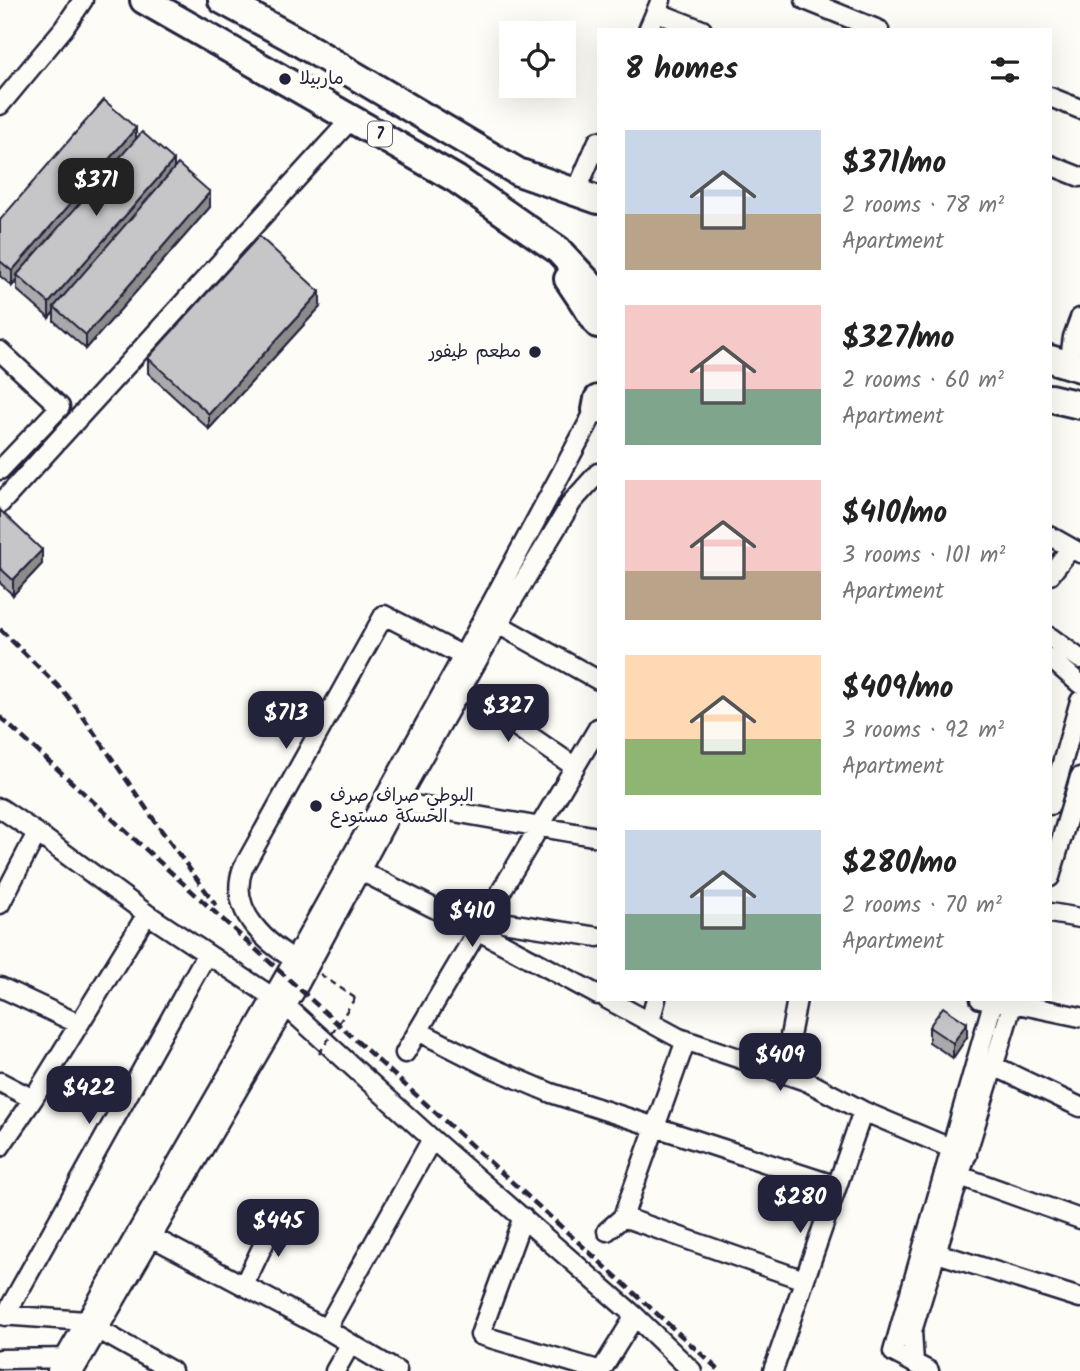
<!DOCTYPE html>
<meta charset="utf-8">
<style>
:root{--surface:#fff;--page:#f6f6f6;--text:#222;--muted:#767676;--accent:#22223b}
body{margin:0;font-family:Kalam,"Playpen Sans Arabic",sans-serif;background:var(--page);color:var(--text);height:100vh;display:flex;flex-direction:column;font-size:26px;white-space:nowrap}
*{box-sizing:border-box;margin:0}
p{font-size:23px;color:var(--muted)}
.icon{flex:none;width:38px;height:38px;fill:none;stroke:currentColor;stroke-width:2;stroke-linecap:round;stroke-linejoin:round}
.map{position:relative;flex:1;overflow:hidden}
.details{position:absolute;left:597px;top:28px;width:455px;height:973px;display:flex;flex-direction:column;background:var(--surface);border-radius:0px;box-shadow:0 7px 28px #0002}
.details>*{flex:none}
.tools{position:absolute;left:499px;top:21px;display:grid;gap:14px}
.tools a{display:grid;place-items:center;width:77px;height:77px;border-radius:0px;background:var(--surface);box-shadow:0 7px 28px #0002;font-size:35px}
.price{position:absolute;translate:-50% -60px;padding:0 16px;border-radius:14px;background:var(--accent);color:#fff;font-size:23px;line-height:46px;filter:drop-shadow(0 2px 4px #0008)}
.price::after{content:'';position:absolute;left:50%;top:42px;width:21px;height:16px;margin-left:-10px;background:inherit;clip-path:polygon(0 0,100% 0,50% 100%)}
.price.current{background:#222;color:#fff}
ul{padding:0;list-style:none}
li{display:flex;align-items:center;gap:21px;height:175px;padding:0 28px}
li span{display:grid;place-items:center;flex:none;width:196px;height:140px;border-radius:0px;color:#555}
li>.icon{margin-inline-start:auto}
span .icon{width:84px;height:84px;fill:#fffc;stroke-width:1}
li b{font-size:30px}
h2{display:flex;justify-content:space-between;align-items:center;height:84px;padding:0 28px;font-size:30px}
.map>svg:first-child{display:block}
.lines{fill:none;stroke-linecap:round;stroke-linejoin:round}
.minor-casing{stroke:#22223b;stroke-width:23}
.highway-casing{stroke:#22223b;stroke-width:32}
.path{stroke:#22223b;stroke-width:2.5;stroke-dasharray:7 5;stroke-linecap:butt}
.minor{stroke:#fdfcf7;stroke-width:18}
.highway{stroke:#fdfcf7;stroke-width:26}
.rail{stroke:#22223b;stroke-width:4.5;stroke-dasharray:10 5;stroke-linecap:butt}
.path-bridge{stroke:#22223b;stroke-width:2.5;stroke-dasharray:7 5;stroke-linecap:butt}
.wall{fill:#aaaaac;stroke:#22223b;stroke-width:2}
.shaded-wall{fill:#8b8b8c;stroke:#22223b;stroke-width:2}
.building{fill:#c6c6c8;stroke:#22223b;stroke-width:2}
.poi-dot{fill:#22223b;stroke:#fdfcf7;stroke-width:2.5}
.labels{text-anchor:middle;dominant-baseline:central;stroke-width:7;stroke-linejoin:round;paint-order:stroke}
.shield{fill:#fdfcf7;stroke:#646373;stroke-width:2}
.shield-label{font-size:16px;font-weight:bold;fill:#22223b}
.poi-label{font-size:18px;fill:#22223b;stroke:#fdfcf7;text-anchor:start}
</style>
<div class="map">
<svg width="1080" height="1371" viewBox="0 0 1080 1371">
<rect width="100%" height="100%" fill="#fdfcf7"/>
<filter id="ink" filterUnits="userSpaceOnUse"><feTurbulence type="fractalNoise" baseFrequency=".0143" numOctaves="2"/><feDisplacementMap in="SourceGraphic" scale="14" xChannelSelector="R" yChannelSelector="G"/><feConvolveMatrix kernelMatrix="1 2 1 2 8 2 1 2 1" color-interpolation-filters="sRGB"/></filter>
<g filter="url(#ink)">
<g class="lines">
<!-- minor casing -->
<g class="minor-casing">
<path id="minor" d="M805 0 879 30
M656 12 702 30
M648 30 661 0
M1050 97 1080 109
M0 105 64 28 83 0
M1050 165 1080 177
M576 192 598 141
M0 351 60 407 0 470
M1069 365 1073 337 1080 318
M0 504 352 118
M1050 536 1080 553
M1050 575 1071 548
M498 624 598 680
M1050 637 1080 659
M1050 658 1080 684
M462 689 575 767
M397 802 598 837
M1050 805 1080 701
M0 808 37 833 147 914 286 1006 432 1139 635 1316 692 1371
M361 871 477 930 598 995
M1050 877 1080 777
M0 904 37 833
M1050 913 1080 918
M484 919 598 937
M303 964C268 946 227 911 243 868L384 615 463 656
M0 987 79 1024
M607 999 679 1038 806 1081 863 1111 967 1155
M980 999 1013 1003 1080 1017
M650 1022 656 999
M418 1031 485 1065 551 1093 837 1186
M405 1053 598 728
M994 1066 1080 1107
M783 1074 797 999
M0 1082 33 1099
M0 1147 33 1099 147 914
M952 1173 1080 1219
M523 1217 480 1335 601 1371
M623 1217 804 1280
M607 1231 623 1217 686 1040
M152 1237 326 1329 397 1371
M937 1253 1080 1298
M244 1285 277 1216
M0 1315 86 1321
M5 1316 206 955
M326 1329 432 1139
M99 1330 172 1371
M0 1359 72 1358
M914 1362 912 1331 1014 999
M57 1371 294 960 463 656 598 405
M74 1371 297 988 397 802 498 624 572 502 598 473
M335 1371 350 1345
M601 1371 635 1316
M773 1371 863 1111
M929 1371 893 1352 994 999"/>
</g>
<!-- highway casing -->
<g class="highway-casing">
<path id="highway" d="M144 0 456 179 558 250 598 293
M222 0 290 37 518 172 598 200
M568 279 598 324
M1050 359 1080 368
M1050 398 1080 405
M596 410 598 399"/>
</g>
<!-- path -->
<path class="path" d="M320 974 355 998"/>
<!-- minor -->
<use href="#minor" class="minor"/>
<!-- highway -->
<use href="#highway" class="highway"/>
<!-- rail -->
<path class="rail" d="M0 629 65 693 82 715 159 827 216 905
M0 717 720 1371"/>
<!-- path-bridge -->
<path class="path-bridge" d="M319 1054 355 998"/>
</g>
<!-- wall -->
<path class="wall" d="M136 138 174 169 210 207 86 349 54 321V312L49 318 17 290V280L12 286 0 276V220Z
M320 307 209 429 148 373V358Z
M0 510 42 564 13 595 0 583Z
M929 1027 967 1037 953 1058 929 1042Z"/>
<!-- shaded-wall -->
<path class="shaded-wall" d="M136 128V143L17 275V280L12 286V271Z
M174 160V175L54 307V312L49 318V303Z
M210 192V207L86 349V335Z
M320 292V307L209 429V414Z
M42 550V564L13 595V580Z
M967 1023V1037L953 1058V1043Z"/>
<!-- building -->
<path class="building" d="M104 100 136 128 12 271 0 261V220Z
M142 132 174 160 49 303 17 275Z
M178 164 210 192 86 335 54 307Z
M259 236 320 292 209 414 148 358Z
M0 510 42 550 13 580 0 568Z
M943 1007 967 1023 953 1043 929 1027Z"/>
</g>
<!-- markers -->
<g class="poi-dot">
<circle cx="285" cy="79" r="7"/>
<circle cx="535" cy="352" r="7"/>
<circle cx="316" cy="806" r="7"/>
</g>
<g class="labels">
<!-- shield labels -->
<rect class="shield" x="368" y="121.5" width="24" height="25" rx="5"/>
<g class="shield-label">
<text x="380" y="134">7</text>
</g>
<!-- poi labels -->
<g class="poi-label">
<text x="299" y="79">ماربيلا</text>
<text x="521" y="352" text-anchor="end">مطعم طيفور</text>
<text x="330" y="796">البوطي صراف صرف<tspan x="330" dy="21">الحسكة مستودع</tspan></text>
</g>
</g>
</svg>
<div class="tools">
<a><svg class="icon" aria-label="locate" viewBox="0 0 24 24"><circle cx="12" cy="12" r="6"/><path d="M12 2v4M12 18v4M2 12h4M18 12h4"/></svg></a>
</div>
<b class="price current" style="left:96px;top:218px">$371</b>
<b class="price" style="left:508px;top:744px">$327</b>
<b class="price" style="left:286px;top:751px">$713</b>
<b class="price" style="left:472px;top:949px">$410</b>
<b class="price" style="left:780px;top:1093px">$409</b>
<b class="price" style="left:89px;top:1126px">$422</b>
<b class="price" style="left:800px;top:1235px">$280</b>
<b class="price" style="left:278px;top:1259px">$445</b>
<section class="details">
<h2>8 homes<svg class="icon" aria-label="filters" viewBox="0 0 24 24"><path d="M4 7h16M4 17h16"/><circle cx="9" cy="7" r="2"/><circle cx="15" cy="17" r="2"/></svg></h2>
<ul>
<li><span style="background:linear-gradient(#c9d6e8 60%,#b9a48a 0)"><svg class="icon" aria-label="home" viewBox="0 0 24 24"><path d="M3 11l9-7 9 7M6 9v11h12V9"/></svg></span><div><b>$371/mo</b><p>2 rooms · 78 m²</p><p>Apartment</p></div></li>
<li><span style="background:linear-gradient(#f6c9c9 60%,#7fa58c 0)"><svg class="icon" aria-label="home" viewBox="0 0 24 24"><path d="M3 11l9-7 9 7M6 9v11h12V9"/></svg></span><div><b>$327/mo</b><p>2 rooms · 60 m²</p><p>Apartment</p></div></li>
<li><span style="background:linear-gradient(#f6c9c9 65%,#b9a48a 0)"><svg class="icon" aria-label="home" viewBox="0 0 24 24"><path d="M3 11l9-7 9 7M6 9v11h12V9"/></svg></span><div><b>$410/mo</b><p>3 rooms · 101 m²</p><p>Apartment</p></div></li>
<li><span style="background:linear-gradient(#ffd9b3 60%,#8fb573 0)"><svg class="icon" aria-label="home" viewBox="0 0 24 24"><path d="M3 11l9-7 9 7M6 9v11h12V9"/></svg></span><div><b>$409/mo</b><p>3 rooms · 92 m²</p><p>Apartment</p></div></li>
<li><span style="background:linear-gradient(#c9d6e8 60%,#7fa58c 0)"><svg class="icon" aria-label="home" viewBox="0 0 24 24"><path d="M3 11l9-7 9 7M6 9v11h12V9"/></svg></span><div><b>$280/mo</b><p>2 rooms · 70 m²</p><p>Apartment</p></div></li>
</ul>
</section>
</div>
